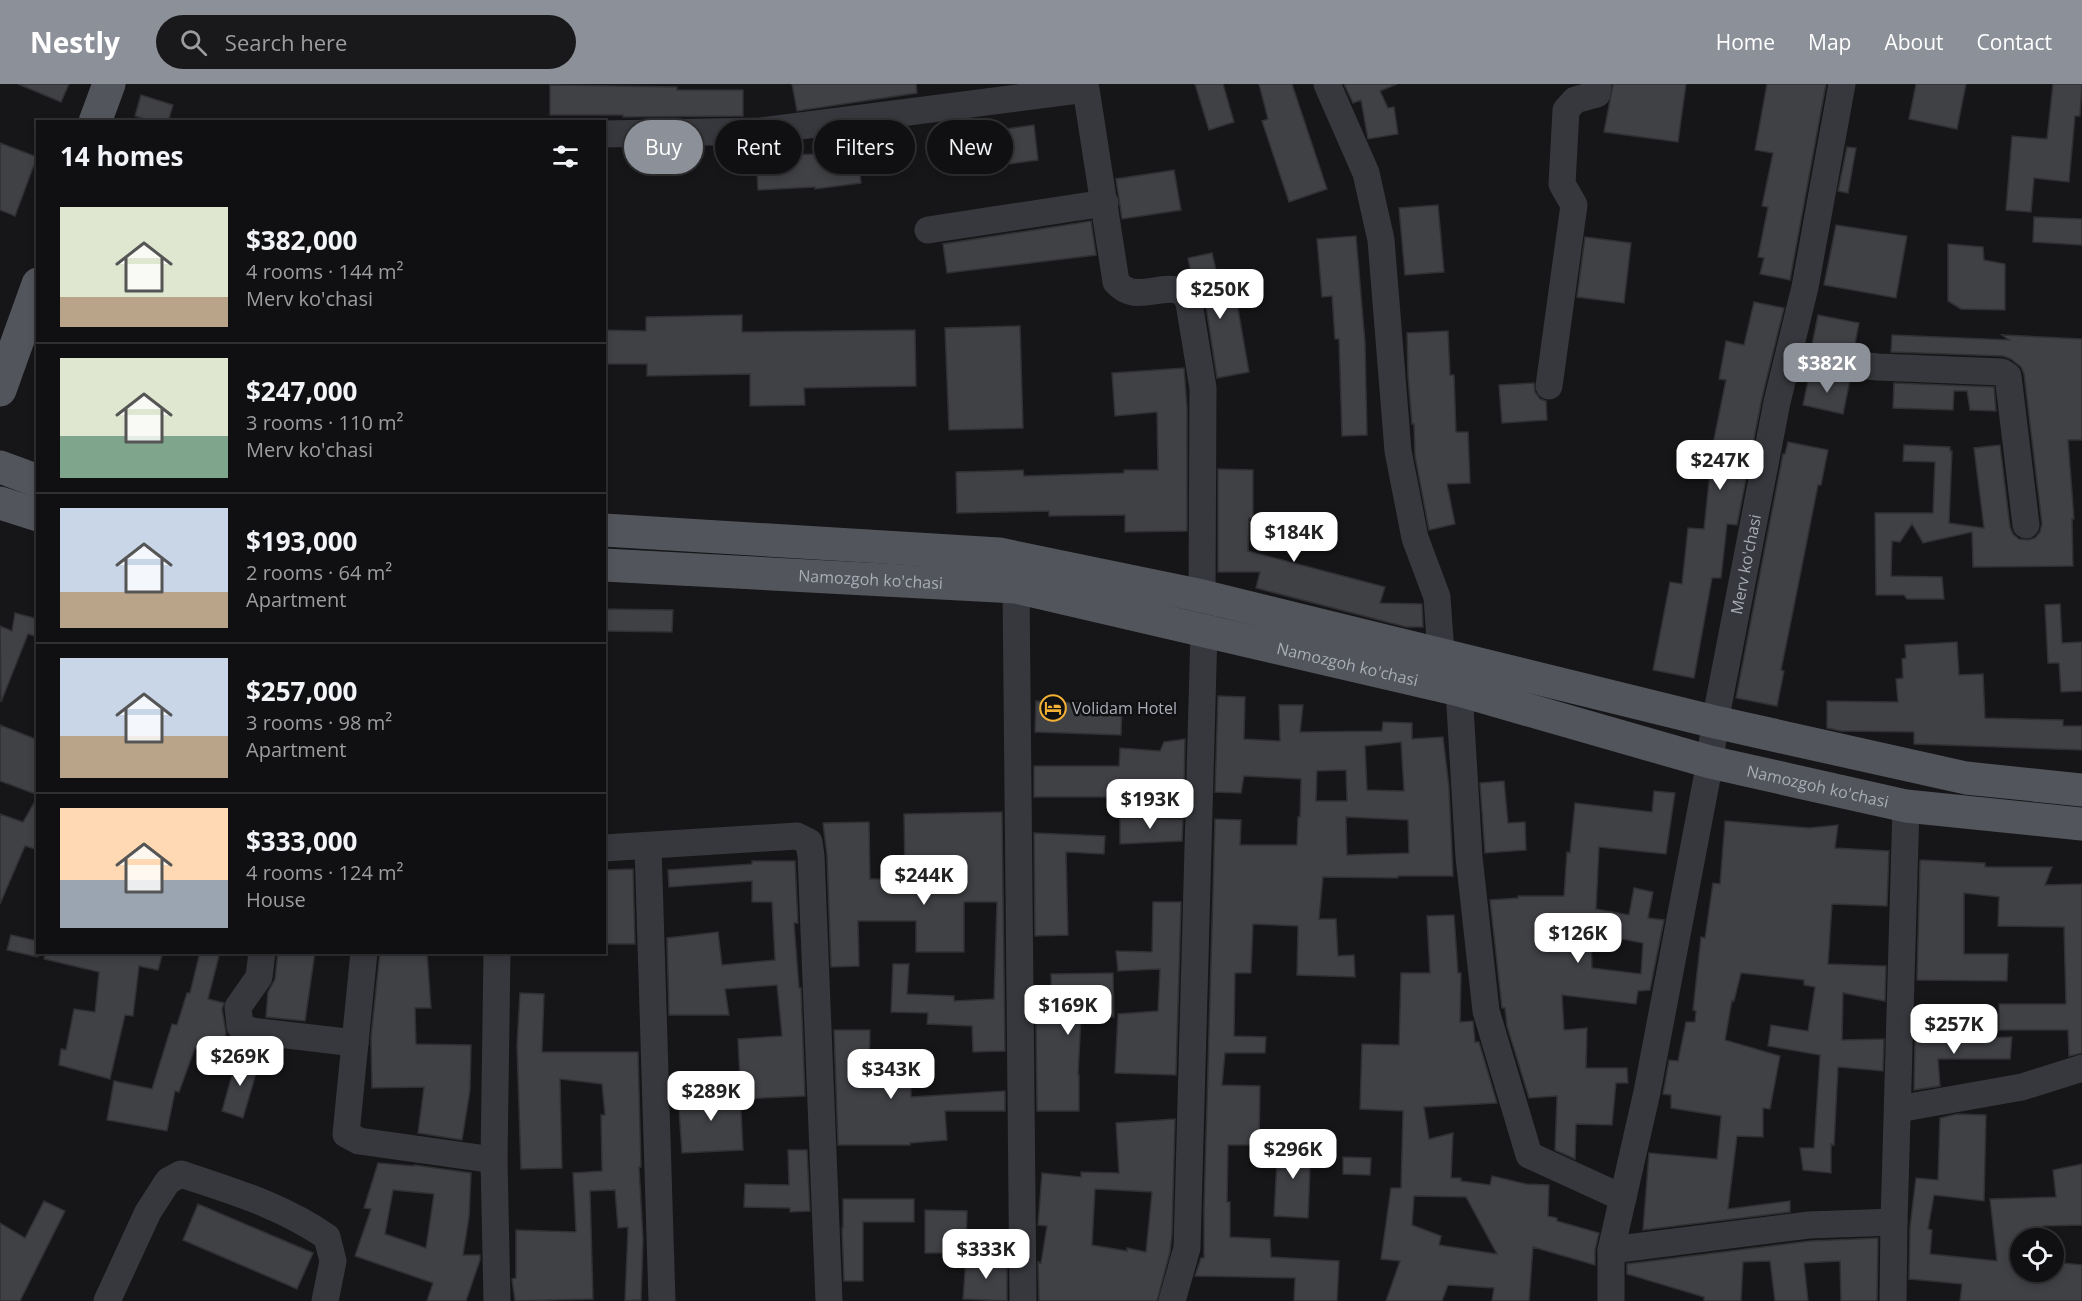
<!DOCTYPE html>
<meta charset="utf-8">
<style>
:root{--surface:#101012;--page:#19191b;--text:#f1f3f6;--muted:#9c9d9f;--line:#303032;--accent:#8c9099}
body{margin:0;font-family:"Open Sans",sans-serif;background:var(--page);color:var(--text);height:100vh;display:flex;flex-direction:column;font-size:22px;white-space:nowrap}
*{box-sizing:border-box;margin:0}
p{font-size:20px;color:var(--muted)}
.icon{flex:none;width:33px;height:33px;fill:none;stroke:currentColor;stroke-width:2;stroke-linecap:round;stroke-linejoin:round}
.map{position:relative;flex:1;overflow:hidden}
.sheet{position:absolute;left:36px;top:36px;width:570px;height:834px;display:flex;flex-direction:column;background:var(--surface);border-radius:0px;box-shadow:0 3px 9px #0003,0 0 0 2px var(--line)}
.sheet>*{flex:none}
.top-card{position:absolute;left:624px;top:36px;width:570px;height:54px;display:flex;gap:12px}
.fabs{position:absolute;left:2010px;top:1144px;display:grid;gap:12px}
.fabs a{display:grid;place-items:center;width:54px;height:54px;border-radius:50%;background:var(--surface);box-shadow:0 3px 9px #0003,0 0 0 2px var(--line);font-size:30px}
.price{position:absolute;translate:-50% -51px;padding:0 14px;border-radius:12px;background:#fff;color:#222;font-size:20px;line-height:39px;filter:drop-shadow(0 2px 3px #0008)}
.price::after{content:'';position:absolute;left:50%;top:36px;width:18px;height:14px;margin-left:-9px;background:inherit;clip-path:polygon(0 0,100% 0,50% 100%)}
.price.current{background:var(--accent);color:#fff}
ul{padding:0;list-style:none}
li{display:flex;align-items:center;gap:18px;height:150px;padding:0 24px}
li+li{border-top:2px solid var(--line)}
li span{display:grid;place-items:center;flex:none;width:168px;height:120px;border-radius:0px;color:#555}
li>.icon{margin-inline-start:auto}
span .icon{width:72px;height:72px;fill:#fffc;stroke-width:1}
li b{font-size:26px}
h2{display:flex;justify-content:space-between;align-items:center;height:72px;padding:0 24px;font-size:26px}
.pill{padding:0 21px;border-radius:27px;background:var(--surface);box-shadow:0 3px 9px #0003,0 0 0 2px var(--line);font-size:21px;line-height:54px}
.pill.current{background:var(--accent);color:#fff}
header{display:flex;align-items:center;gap:36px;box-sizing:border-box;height:84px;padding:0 30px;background:var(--accent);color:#fff}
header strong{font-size:28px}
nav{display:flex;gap:33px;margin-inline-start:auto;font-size:21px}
.search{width:420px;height:54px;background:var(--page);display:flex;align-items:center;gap:15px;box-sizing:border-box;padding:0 21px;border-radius:33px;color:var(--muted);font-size:22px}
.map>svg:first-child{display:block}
.building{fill:#404145;stroke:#303034;stroke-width:1.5;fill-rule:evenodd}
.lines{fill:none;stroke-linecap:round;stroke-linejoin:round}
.minor{stroke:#37383d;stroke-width:27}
.major{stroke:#53555c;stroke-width:33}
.labels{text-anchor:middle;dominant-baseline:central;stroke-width:5;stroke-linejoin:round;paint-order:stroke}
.street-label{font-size:16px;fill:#a8adb8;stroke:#111113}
.poi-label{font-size:16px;fill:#a8adb8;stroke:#111113;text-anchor:start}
</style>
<header>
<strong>Nestly</strong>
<div class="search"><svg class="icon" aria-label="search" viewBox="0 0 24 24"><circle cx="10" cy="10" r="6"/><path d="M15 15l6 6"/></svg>Search here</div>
<nav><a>Home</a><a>Map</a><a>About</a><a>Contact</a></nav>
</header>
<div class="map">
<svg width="2082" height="1217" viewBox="0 0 2082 1217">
<rect width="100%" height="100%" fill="#161618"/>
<!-- building -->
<path class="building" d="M18 0H69L61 18Z
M792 0H916L917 9 797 27Z
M1195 0H1223L1234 38 1209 46Z
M1259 0H1292L1327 105 1289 118 1262 37 1268 35Z
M1344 0H1397L1380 7 1388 24 1394 23 1398 50 1368 55 1361 16 1353 19Z
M1613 0H1686L1678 58 1604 48Z
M1767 0H1826L1790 196 1760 190 1764 174 1758 173 1768 123 1762 122 1773 69 1755 66Z
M1916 0H1966L1957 45 1909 35Z
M2053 0H2082L2080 32H2075L2069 98 2034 94 2031 128 2006 126 2012 52 2047 55Z
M550 1 677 3V6H743V32L623 33V31H550Z
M141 11 173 21 168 38H154L135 32Z
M1034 41 1038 76 943 89 938 54Z
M0 59 37 73 15 132 0 126Z
M1847 63 1856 64 1848 109 1838 107Z
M857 64 861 99 815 105V103L758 106 756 72 815 70Z
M1174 86 1181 126 1122 135 1116 95Z
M1438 121 1444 188 1405 191 1399 124Z
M2034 133 2082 135V161L2033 158Z
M1091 137 1096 171 947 189 943 160Z
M1836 141 1907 152 1896 214 1824 201Z
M1356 152 1365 259 1367 351 1342 352 1339 255H1335L1332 212 1322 213 1317 155Z
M1585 153 1631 159 1624 219 1577 213Z
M1948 160 1983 163 1984 176 2005 180V226L1961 225 1948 217Z
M1212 169 1224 221 1237 219 1249 288 1217 294 1205 216 1198 201 1192 195 1188 174Z
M1754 218 1784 224 1762 314 1737 441 1727 440 1721 494H1712L1694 594 1653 586 1670 498 1682 500 1688 444 1704 445 1713 360 1726 296 1719 295 1726 257 1744 261Z
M742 231V248L915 246 916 302 804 304 805 321 750 322V290L647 292V280H604V246L646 247V233Z
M1818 231 1859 239 1854 265 1812 261Z
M1020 242 1023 344 949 346 945 244Z
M1448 247 1450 291H1454L1456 348H1468L1470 399 1447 400 1455 440 1429 446 1415 372 1414 340H1412L1408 292 1407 249Z
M1892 251 2009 256 2002 251 2082 255V356H2068L2074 435H2072L2073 482 1973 483 1972 448 1923 459 1912 440 1900 458 1892 457 1891 492 1942 493 1944 515H1907L1904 511H1876L1875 429H1933L1935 378 1903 377 1904 361 1950 363V367H1952L1949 439 1984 444 1974 364 2000 361 2010 443 2013 450 2019 455 2028 456 2035 454 2040 448 2042 440 2024 290 2021 283 2011 275 2003 272 1891 268Z
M1184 284 1187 324V447L1125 448V431L1049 432V427L957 429 956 388 1023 386 1024 392 1124 389V386H1158L1157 328 1115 332 1112 289Z
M1809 292 1850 296 1843 330 1803 321Z
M1534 299 1535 308 1540 315 1546 317 1547 336 1502 339 1499 301Z
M1894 299 1994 303 1996 327 1970 326 1967 307H1954L1953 326 1893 324Z
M1788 358 1828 366 1821 401H1818L1792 532 1781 586 1784 587 1777 622 1736 614 1783 370H1785Z
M1218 385 1253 386V434H1249L1248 467 1385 503 1380 519 1422 520 1423 543H1406L1256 504 1260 488H1218Z
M2060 520 2062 559 2082 558V607L2061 608 2059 579H2048L2045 521Z
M604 525 673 526 672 548 604 547Z
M15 529 38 535V553L28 550 1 618 0 542 12 547Z
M1957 558 1959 591 1983 590 1985 634 2063 636V642H2082V666L1914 660V648L1841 647 1827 644V617L1898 618 1896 595 1903 594 1902 575 1906 574 1905 561Z
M1218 612 1245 613 1244 655 1280 657 1279 621H1303L1300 648 1382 647 1383 638 1412 639V655L1443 653 1449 703 1453 792H1398V794L1323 793 1319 835H1336L1338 872 1354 871 1355 893 1297 891 1298 842 1253 840 1251 889H1235L1234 952 1266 953 1265 969H1225L1222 1001 1260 1002 1259 1061H1228L1227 1118H1230V1153L1270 1155 1271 1173 1339 1177 1337 1217H1294L1295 1194 1195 1192 1201 1174H1204V1125L1215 735 1241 736 1240 761H1297L1298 733H1300L1301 695 1244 692 1241 709 1215 708ZM1401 658 1404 707 1367 706 1365 662ZM1346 686 1347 717H1316L1317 687ZM1346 733 1408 736 1409 769 1347 771Z
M1036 617 1122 621 1121 651 1035 648Z
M0 641 38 656V711L0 697Z
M1185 655 1184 707 1111 704V713H1034V682H1119L1120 664 1160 667 1164 658Z
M1504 697 1508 739 1525 738 1526 766 1485 769 1480 699Z
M1654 707 1675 709 1666 770 1599 763 1596 825 1629 831 1634 804 1653 808 1648 834 1664 836 1650 906 1638 907 1636 920 1562 911 1564 946 1587 944 1586 984H1627L1628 999H1616L1612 1041 1576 1040 1575 1075 1555 1066 1557 1012 1529 1014 1507 942 1505 924H1502L1490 816 1518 814V812H1564L1567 768 1570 769 1575 719 1652 728ZM1591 849 1643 859 1641 890 1592 884Z
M38 712V766L25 762 0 820V730L23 738Z
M1002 728 1005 967 973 968 972 942 927 940 928 929 891 928 893 880H909L907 910 954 912V917L994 915 997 818H964V868H916V837H858L859 882 831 883 827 771 823 739 869 738 870 795H905L904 730Z
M1120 734 1183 735 1182 757 1120 760Z
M1725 737 1809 744 1838 741 1835 764 1889 767 1887 822 1832 820 1828 880 1886 882 1885 917 1843 909 1842 956 1884 955 1883 987 1838 983 1834 1061 1831 1060V1089L1803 1086 1800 1064H1814L1820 971 1768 962 1771 941 1808 947 1815 903 1804 901V896L1741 889 1734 917 1732 916 1725 956 1780 972 1770 1025 1763 1024V1053L1737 1052 1728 1125 1790 1117V1128L1643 1146 1649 1069 1717 1075 1721 1032 1671 1024V1011L1663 1010 1669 976 1678 977 1686 938H1695L1696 927 1693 926 1701 853 1705 854 1713 799 1720 800Z
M1034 749 1105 752 1104 770 1066 768 1068 851 1035 852Z
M1920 776 1985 779V783H2052L2045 801 2082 800V969L2069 972 2068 946H1999V920H2066L2064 843 1998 842 1999 813 1964 809V870H2008L2007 897 1917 896Z
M752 777H795L798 839H794L799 904H801L805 1012 741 1015 738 955 782 952 777 901 725 905 729 931H669L667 854 718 848 722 881 775 876 772 818H752V797L669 803 668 786 752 780Z
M633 785 635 860H604V786Z
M1153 818H1181L1176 991 1115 989 1118 930 1158 927 1160 885 1118 887 1116 867 1152 868Z
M1454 831 1458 889H1461L1460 938 1473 937 1475 958H1479L1497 1019 1424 1023 1429 1055 1453 1049 1451 1094H1461V1097L1490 1101 1492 1092 1526 1100 1549 1101 1548 1132 1557 1134V1137L1599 1149 1595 1166V1181L1533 1163 1529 1217H1492L1494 1204 1448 1201 1442 1217H1386L1400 1177 1381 1175 1391 1104H1401L1403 1027 1360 1025 1362 960 1399 961 1401 889H1430L1427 832ZM1414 1112 1466 1113 1497 1170 1439 1161 1441 1152 1412 1141Z
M11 851 38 857V873L7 866Z
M45 868H163L158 886 139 882 133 932 125 931 110 995 59 981 61 965 66 966 74 925 95 928 99 888 44 875Z
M200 868H220L208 915 224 919 222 925 226 949 225 955 238 959 234 973 195 964 179 1008 175 1007 167 1047 107 1036 114 997 152 1005 172 940 177 941 187 909H190Z
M278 868H315L305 937 266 933 268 908 275 895Z
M380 868H427L431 924H415L416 960 471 961 470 1006 462 1056 418 1049 424 1003 372 1004 371 953Z
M1113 889 1114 933H1081L1078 991H1079V1027H1037L1036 938 1052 939 1051 890Z
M520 909 544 910 542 968H638L641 1083H639L643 1155 641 1216 625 1217 628 1143 618 1144 615 1106 590 1107 593 1215 515 1217 512 1195 516 1194V1146L576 1148 573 1089 602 1087 601 1031H605L602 1000 560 995 562 1084 521 1085 517 961Z
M834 946H870L869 985H911V1013L1005 1007V1027H945L947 1056 910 1059V1061H838Z
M2012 953 2010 975H1938L1940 1002 1914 1006 1915 956Z
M237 973 259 979 243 1034 222 1027Z
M740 1007 743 1066 682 1069 678 1011Z
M1957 1030 1986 1031 1984 1117 1934 1111 1928 1145 1932 1146 1930 1170 1997 1177 1990 1115 2056 1113 2053 1086 2082 1080V1141L2043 1142 2041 1155H2020V1188H2054V1178L2082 1181V1217H1960L1962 1200 1909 1195 1910 1143 1916 1094 1938 1096 1940 1034Z
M1175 1035 1172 1150 1170 1168 1157 1217H1039L1038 1178 1041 1179 1047 1142 1038 1141 1042 1089 1081 1093V1088L1119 1089 1116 1039ZM1095 1105 1152 1108 1146 1168 1127 1164V1167L1092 1161Z
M1278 1058 1311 1059 1308 1134 1274 1132Z
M788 1066H807L810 1127 790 1128V1124L744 1123 745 1100 789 1101Z
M1343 1073 1371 1074 1370 1091 1343 1090Z
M378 1079 414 1082V1081L471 1089 469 1133 463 1171H480V1176L466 1217H427L433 1199 355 1172 371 1125 364 1124ZM393 1106 434 1110 426 1164 385 1150Z
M843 1115H914V1138H863V1197H844L842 1144H843Z
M44 1117 65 1127 20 1217H0V1139L25 1154Z
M198 1120 313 1169 297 1205 183 1156Z
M925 1126 967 1127 966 1169H925Z
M1878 1154 1877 1217H1841L1840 1177 1804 1179 1808 1217H1775L1770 1177 1743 1178 1741 1217H1704V1213L1627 1190V1180L1810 1157Z
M966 1174 1007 1176V1217L963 1215Z"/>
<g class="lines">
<!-- minor -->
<g class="minor">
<path d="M1327 0 1366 89 1381 156 1398 367 1415 454 1437 513 1441 570"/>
<path d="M604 50 761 47 1086 5 1116 198C1136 221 1160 198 1184 208L1189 219 1203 304 1202 512 1204 546 1187 1164 1172 1217"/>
<path d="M928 146 1105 119"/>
<path d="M1788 274 1878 283 2002 288 2008 292 2026 441"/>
<path d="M1549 302 1574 121 1562 100 1566 26 1575 16 1597 10 1598 0"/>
<path d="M1016 503 1023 1217"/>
<path d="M1459 606 1469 773 1486 927 1529 1071 1623 1114"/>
<path d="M648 762 662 1217"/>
<path d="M604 764 797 752 809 758 811 772 829 1217"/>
<path d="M262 868 259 893 238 923 240 942 252 947 355 959"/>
<path d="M364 868 346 1050 359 1057 494 1076"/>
<path d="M497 868 494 1076 497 1217"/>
<path d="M1898 1025 2022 1003 2082 984"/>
<path d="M1894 1138 1906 722"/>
<path d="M1611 1166 1809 1141 1894 1138 1893 1217"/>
<path d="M107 1217 148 1128 168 1097 181 1090C234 1108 281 1121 327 1153L333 1177 325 1217"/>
<path id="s1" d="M1611 1217V1166L1647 1008 1710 678 1715 638 1777 318 1805 203 1842 0"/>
</g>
<!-- major -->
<g class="major">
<path d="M95 38 109 0"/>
<path d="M0 306 38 200"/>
<path d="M0 383 38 397"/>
<path d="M0 419 38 431"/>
<path d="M604 446 999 470 1202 512 1715 638 1966 694 2082 706"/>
<path id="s2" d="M604 481 1016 503 1459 606 1710 678 1906 722 2082 740"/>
</g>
</g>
<!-- icons -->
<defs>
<g id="hotel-ring" transform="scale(1.35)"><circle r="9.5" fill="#111113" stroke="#f2b134" stroke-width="1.5"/><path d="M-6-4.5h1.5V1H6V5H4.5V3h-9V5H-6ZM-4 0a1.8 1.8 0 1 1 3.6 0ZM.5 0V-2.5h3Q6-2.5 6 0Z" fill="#f2b134"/></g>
</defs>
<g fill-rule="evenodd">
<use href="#hotel-ring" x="1053" y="624"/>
</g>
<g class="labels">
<!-- street labels -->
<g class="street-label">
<text stroke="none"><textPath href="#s1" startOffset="750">Merv ko'chasi</textPath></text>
<text stroke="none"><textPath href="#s2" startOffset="267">Namozgoh ko'chasi</textPath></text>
<text stroke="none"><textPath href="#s2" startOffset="753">Namozgoh ko'chasi</textPath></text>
<text stroke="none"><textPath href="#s2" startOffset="1239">Namozgoh ko'chasi</textPath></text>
</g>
<!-- poi labels -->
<g class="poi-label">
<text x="1072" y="624">Volidam Hotel</text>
</g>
</g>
</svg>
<div class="fabs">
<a><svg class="icon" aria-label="locate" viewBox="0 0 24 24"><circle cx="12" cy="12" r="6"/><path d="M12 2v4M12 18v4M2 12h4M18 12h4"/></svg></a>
</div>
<b class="price" style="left:1220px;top:236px">$250K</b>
<b class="price current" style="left:1827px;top:310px">$382K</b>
<b class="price" style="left:1720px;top:407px">$247K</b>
<b class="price" style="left:1294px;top:479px">$184K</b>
<b class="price" style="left:1150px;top:746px">$193K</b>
<b class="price" style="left:924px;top:822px">$244K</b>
<b class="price" style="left:1578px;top:880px">$126K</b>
<b class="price" style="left:1068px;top:952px">$169K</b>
<b class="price" style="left:1954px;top:971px">$257K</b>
<b class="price" style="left:240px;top:1003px">$269K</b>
<b class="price" style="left:891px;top:1016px">$343K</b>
<b class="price" style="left:711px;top:1038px">$289K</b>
<b class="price" style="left:1293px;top:1096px">$296K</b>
<b class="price" style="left:986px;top:1196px">$333K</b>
<div class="top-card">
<a class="pill current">Buy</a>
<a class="pill">Rent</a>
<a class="pill">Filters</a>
<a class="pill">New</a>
</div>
<section class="sheet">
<h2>14 homes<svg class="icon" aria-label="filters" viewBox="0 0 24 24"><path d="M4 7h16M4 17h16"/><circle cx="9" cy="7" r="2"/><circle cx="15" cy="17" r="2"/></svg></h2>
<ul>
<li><span style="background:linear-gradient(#dfe7d0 75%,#b9a48a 0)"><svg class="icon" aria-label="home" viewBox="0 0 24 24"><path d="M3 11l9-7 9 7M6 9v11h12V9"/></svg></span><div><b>$382,000</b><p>4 rooms · 144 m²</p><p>Merv ko'chasi</p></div></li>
<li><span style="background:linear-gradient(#dfe7d0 65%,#7fa58c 0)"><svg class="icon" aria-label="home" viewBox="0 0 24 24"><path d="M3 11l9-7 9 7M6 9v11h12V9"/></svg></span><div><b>$247,000</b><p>3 rooms · 110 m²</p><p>Merv ko'chasi</p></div></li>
<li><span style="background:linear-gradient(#c9d6e8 70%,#b9a48a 0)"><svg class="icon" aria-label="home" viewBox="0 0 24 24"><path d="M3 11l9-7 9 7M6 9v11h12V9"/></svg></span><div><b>$193,000</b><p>2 rooms · 64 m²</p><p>Apartment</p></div></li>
<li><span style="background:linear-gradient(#c9d6e8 65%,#b9a48a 0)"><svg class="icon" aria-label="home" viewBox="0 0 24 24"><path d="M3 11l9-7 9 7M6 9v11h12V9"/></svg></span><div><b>$257,000</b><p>3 rooms · 98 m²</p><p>Apartment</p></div></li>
<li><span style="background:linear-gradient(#ffd9b3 60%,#9aa5b1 0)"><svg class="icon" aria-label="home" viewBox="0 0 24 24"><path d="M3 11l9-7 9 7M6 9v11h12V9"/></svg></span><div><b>$333,000</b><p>4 rooms · 124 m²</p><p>House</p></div></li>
</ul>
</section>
</div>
